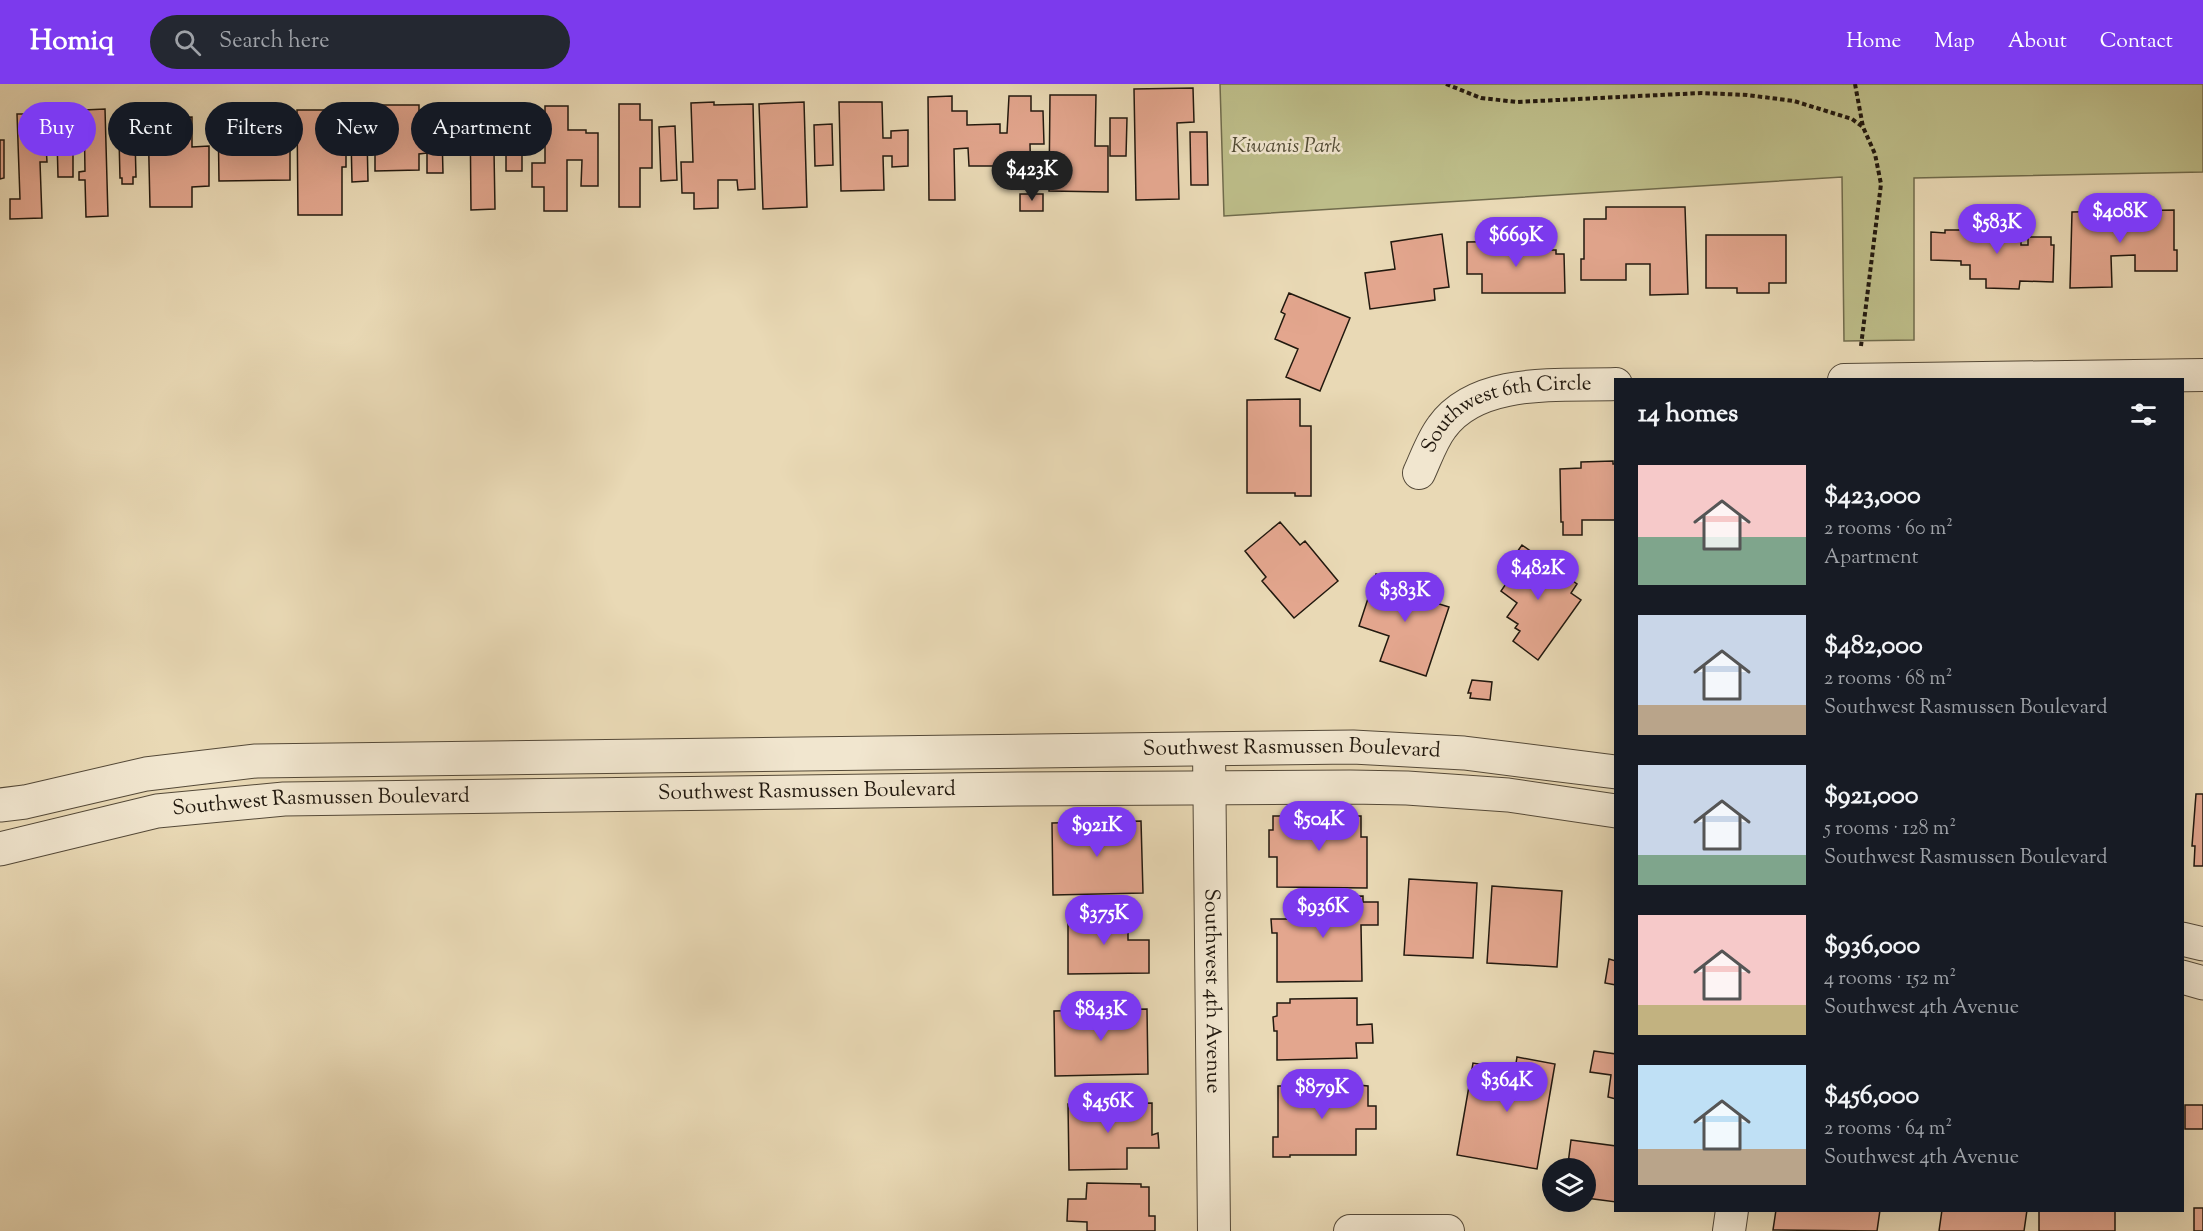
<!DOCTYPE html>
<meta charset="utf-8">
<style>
:root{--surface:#171b24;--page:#242831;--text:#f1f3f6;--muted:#9ea1a6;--accent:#7c3aed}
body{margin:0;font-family:"Sorts Mill Goudy",serif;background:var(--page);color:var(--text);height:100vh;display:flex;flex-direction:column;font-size:22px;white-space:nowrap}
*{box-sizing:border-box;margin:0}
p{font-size:20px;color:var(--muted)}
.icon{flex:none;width:33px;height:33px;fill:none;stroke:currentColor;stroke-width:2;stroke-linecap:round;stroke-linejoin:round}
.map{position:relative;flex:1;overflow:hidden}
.panel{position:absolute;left:1614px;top:294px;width:570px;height:834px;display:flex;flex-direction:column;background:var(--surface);border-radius:0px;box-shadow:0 6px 24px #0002}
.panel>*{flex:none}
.guide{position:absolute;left:18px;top:18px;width:570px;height:54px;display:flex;gap:12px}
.fabs{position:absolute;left:1542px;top:1074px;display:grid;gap:12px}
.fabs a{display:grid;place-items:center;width:54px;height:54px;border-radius:50%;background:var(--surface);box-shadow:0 6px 24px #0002;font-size:30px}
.price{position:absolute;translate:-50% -51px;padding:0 14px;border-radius:21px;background:var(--accent);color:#fff;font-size:20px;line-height:39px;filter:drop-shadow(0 2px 3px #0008)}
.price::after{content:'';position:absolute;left:50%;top:36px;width:18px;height:14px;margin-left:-9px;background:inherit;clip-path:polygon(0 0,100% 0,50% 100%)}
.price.on{background:#222;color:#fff}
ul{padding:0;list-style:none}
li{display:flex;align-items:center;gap:18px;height:150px;padding:0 24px}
li span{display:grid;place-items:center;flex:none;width:168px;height:120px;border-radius:0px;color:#555}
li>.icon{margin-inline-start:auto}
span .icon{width:72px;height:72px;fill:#fffc;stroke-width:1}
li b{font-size:26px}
h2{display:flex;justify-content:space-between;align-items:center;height:72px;padding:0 24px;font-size:26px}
.tag{padding:0 21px;border-radius:27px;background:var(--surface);box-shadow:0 6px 24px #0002;font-size:21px;line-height:54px}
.tag.on{background:var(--accent);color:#fff}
header{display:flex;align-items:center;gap:36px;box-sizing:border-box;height:84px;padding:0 30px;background:var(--accent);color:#fff}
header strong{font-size:28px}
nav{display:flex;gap:33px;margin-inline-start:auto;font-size:21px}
.search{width:420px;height:54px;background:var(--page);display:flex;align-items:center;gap:15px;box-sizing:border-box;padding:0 21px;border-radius:33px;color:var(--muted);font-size:22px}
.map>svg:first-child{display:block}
.green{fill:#bdbd89;stroke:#706b4c;stroke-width:1.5}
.building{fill:#e3a68e;stroke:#22190f;stroke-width:1.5}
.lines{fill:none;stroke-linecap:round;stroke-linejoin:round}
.minor-casing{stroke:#544938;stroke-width:34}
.tertiary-casing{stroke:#544938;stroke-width:35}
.path{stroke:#22190f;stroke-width:4;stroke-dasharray:4.5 3;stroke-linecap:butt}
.minor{stroke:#f1e6cf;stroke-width:32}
.tertiary{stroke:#f1e6cf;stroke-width:33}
.labels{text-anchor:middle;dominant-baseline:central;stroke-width:5;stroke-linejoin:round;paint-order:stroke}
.park-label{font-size:21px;font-style:italic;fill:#504a34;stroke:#f1e6cf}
.street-label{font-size:21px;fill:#22190f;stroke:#f1e6cf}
</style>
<header>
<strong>Homiq</strong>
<div class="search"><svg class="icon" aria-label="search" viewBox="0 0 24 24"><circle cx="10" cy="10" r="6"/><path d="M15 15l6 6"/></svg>Search here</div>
<nav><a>Home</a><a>Map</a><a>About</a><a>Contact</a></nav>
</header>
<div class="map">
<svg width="2203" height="1147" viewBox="0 0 2203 1147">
<rect width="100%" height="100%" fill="#e9d9b5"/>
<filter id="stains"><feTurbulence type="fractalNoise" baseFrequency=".00333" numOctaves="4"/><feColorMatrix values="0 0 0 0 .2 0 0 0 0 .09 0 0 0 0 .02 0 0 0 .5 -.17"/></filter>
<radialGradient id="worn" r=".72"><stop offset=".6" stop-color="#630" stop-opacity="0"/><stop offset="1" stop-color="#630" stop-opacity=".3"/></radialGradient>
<!-- green -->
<path class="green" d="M1220 0H2203V88L1914 94V256L1844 257 1842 93 1224 132Z"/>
<!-- building -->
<path class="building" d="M1193 4 1194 38 1177 39 1179 115 1136 116 1134 5Z
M1050 11H1096L1095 62H1108V108L1049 107Z
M952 12V27H967V41L1000 40V49H1007L1009 12H1031V27H1043L1044 60H1030L1031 103H1008V79H999V82H969L968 64 954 65 955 116H929L928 13Z
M714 18V21L753 20 755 105 738 106 737 96H718V124L694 125V109H682L681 78H693L691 19Z
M804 18 807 123 763 125 759 20Z
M839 18H882L883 54H891V47L908 46V82L892 83V72H883L884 106 841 107Z
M493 20V52H504V49H522V87H506V67H494L495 125 471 126 470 21Z
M619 20H640V36H652V84H640V123H619Z
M375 21H419V51H442L443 89H427V69L419 70V86L375 87Z
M545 22H568V46H586V49H598V102H581L582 76H567V127H544V103H532V79H545Z
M105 25 108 132 86 133 85 96H79V88L85 87 84 26Z
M297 26H340L341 66H346V83H342V131H298Z
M262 27 263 66H273V55H290V96L219 97 218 28Z
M17 30H39L40 62H46L47 78H40L42 134 10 135V115H20Z
M192 33V63L209 62V102L192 103V123H150L148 34Z
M1110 34H1127L1126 72H1110Z
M832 40 833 81 815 82 814 41Z
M675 42 677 96 661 97 659 43Z
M1190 48H1207L1208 101H1191Z
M351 52H367L368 97 352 98Z
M73 53V93H58L57 54Z
M119 54H135L136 93H133V100H122V94H120Z
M0 56H4V94L0 95Z
M1020 110H1043V127H1020Z
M1606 123H1685L1688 210 1650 211V180H1626V196H1581V175H1584V135H1606Z
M2174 126V166H2177V187H2135V171L2111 172 2112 203 2070 204 2072 128Z
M1974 139H1991V146H2021V161H2028V153H2051V161H2054L2053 198 2020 197 2019 205 1986 204V195H1970V181H1961V177L1931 176V148L1945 149V146H1973Z
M1442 150 1449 203 1434 205 1435 216 1370 225 1365 189 1395 185 1391 158Z
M1706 151H1786V199H1769V209H1737V204H1706Z
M1532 157V166H1556V170H1564L1565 209H1482V190H1467V158Z
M1289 209 1350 234 1320 307 1286 293 1298 265 1275 255 1285 230 1281 228Z
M1300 315V342H1311V412H1295V409H1247V316Z
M1613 377V380H1616V436H1582V451H1563V438H1561L1560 385 1581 384V378Z
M1280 438 1300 461 1305 457 1338 497 1294 534 1262 497 1266 493 1245 467Z
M1522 461 1577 500 1571 509 1581 516 1538 576 1513 557 1520 547 1515 544 1518 540 1507 533 1517 519 1501 507 1510 494 1502 489Z
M1376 490 1439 511 1436 519 1449 523 1426 592 1380 577 1389 552 1359 542Z
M1472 596 1492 598 1490 616 1470 614 1471 609H1468Z
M2196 710H2203V782H2194L2195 762H2192Z
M1273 732H1361V753H1367V804L1277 803V773H1269V746H1273Z
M1141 737 1143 809 1053 811 1052 739Z
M1409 795 1477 799 1473 874 1404 871Z
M1492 802 1562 807 1557 883 1487 879Z
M1363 812V818H1378V841H1361L1362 897 1277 898V849H1272L1271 835H1295L1294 813Z
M1068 829H1124V847H1128V856H1149V889L1068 890Z
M1609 875 1616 877V901L1605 899Z
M1357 914V941L1372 940 1373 959H1356L1357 974 1277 976V947H1274L1273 933 1277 932V919H1290V915Z
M1147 925 1148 990 1055 992 1054 927Z
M1594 967 1616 970V1015L1608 1013 1611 991 1590 988Z
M1517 973 1555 980 1537 1085 1457 1071 1473 979 1515 986Z
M1347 1000 1368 1002V1022H1376V1045H1356V1071H1290V1073H1273V1053H1278V1002H1347Z
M1152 1019V1051L1158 1049 1159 1064H1127V1085L1069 1086 1068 1020Z
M2185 1021H2203V1045H2185Z
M1571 1056 1616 1062V1118L1586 1114V1084L1568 1080Z
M1087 1099 1141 1100V1103H1149V1132H1155V1147H1087V1138L1067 1137 1068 1115H1086Z
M2194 1124H2203V1147H2194Z
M1776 1126H1880L1877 1147 1773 1146Z
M1942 1126H2027L2024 1147H1939Z
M2039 1126H2115V1147H2039Z"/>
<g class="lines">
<!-- minor casing -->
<g class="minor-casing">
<g id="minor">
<path d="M1844 296 2203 291"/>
<path id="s1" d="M1419 389C1426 374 1432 356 1442 343 1478 293 1561 302 1616 300"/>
<path id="s2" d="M1209 665 1214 1147"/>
<path d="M1350 1147H1448"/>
<path d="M1729 1147 1732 1126"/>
</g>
</g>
<!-- tertiary casing -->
<g class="tertiary-casing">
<g id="tertiary">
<path id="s3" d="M0 721 25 718 146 690 256 677 1353 663 1464 669 1616 688"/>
<path id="s4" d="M0 765 157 727 284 715 1019 705 1350 703 1407 704 1508 711 1616 727"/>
<path d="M2182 855 2203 860"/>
<path d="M2182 893 2203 899"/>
</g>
</g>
<!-- path -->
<path class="path" d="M1446 0 1481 14 1517 18 1701 9 1747 11 1794 17 1852 35 1863 43 1875 70 1881 100 1861 262
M1855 0 1863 43"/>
<!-- minor -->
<use href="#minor" class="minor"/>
<!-- tertiary -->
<use href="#tertiary" class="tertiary"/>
</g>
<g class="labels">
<!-- park labels -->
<g class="park-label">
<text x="1286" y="63">Kiwanis Park</text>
</g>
<!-- street labels -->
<g class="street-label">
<text stroke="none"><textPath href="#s1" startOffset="118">Southwest 6th Circle</textPath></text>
<text stroke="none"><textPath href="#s3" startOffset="1296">Southwest Rasmussen Boulevard</textPath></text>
<text stroke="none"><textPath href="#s4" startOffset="812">Southwest Rasmussen Boulevard</textPath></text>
<text stroke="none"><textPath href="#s4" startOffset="326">Southwest Rasmussen Boulevard</textPath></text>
<text stroke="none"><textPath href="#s2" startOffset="242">Southwest 4th Avenue</textPath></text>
</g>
</g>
<rect width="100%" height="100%" filter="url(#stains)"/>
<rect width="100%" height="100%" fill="url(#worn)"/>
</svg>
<div class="fabs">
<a><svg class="icon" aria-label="layers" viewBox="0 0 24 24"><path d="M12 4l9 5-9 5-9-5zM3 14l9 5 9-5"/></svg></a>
</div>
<b class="price on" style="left:1032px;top:118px">$423K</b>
<b class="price" style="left:2120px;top:160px">$408K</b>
<b class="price" style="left:1997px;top:171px">$583K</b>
<b class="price" style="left:1516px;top:184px">$669K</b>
<b class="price" style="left:1538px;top:517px">$482K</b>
<b class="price" style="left:1405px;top:539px">$383K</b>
<b class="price" style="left:1319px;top:768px">$504K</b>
<b class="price" style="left:1097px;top:774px">$921K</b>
<b class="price" style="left:1323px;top:855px">$936K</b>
<b class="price" style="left:1104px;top:862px">$375K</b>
<b class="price" style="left:1101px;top:958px">$843K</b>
<b class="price" style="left:1507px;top:1029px">$364K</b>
<b class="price" style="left:1322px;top:1036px">$879K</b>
<b class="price" style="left:1108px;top:1050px">$456K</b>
<div class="guide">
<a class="tag on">Buy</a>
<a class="tag">Rent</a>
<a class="tag">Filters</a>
<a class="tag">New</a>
<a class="tag">Apartment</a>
</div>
<section class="panel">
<h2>14 homes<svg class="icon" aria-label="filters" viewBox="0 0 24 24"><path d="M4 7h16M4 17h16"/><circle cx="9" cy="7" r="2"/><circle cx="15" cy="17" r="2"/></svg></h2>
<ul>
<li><span style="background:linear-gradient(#f6c9c9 60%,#7fa58c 0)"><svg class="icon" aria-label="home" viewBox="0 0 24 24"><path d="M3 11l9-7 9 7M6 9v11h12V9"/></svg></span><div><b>$423,000</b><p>2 rooms · 60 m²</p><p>Apartment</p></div></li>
<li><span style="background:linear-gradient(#c9d6e8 75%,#b9a48a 0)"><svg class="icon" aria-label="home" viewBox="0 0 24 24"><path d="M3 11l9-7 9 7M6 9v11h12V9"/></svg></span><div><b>$482,000</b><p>2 rooms · 68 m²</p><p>Southwest Rasmussen Boulevard</p></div></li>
<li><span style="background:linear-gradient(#c9d6e8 75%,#7fa58c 0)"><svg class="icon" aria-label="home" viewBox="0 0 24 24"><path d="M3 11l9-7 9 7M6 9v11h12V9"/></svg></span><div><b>$921,000</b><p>5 rooms · 128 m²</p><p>Southwest Rasmussen Boulevard</p></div></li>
<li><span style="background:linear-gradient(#f6c9c9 75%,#c2b280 0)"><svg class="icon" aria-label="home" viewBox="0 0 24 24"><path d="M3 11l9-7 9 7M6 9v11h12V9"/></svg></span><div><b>$936,000</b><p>4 rooms · 152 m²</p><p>Southwest 4th Avenue</p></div></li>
<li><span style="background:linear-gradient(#bfe0f5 70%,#b9a48a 0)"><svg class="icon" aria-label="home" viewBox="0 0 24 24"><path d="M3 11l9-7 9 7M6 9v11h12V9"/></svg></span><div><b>$456,000</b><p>2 rooms · 64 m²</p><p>Southwest 4th Avenue</p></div></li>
</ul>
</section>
</div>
